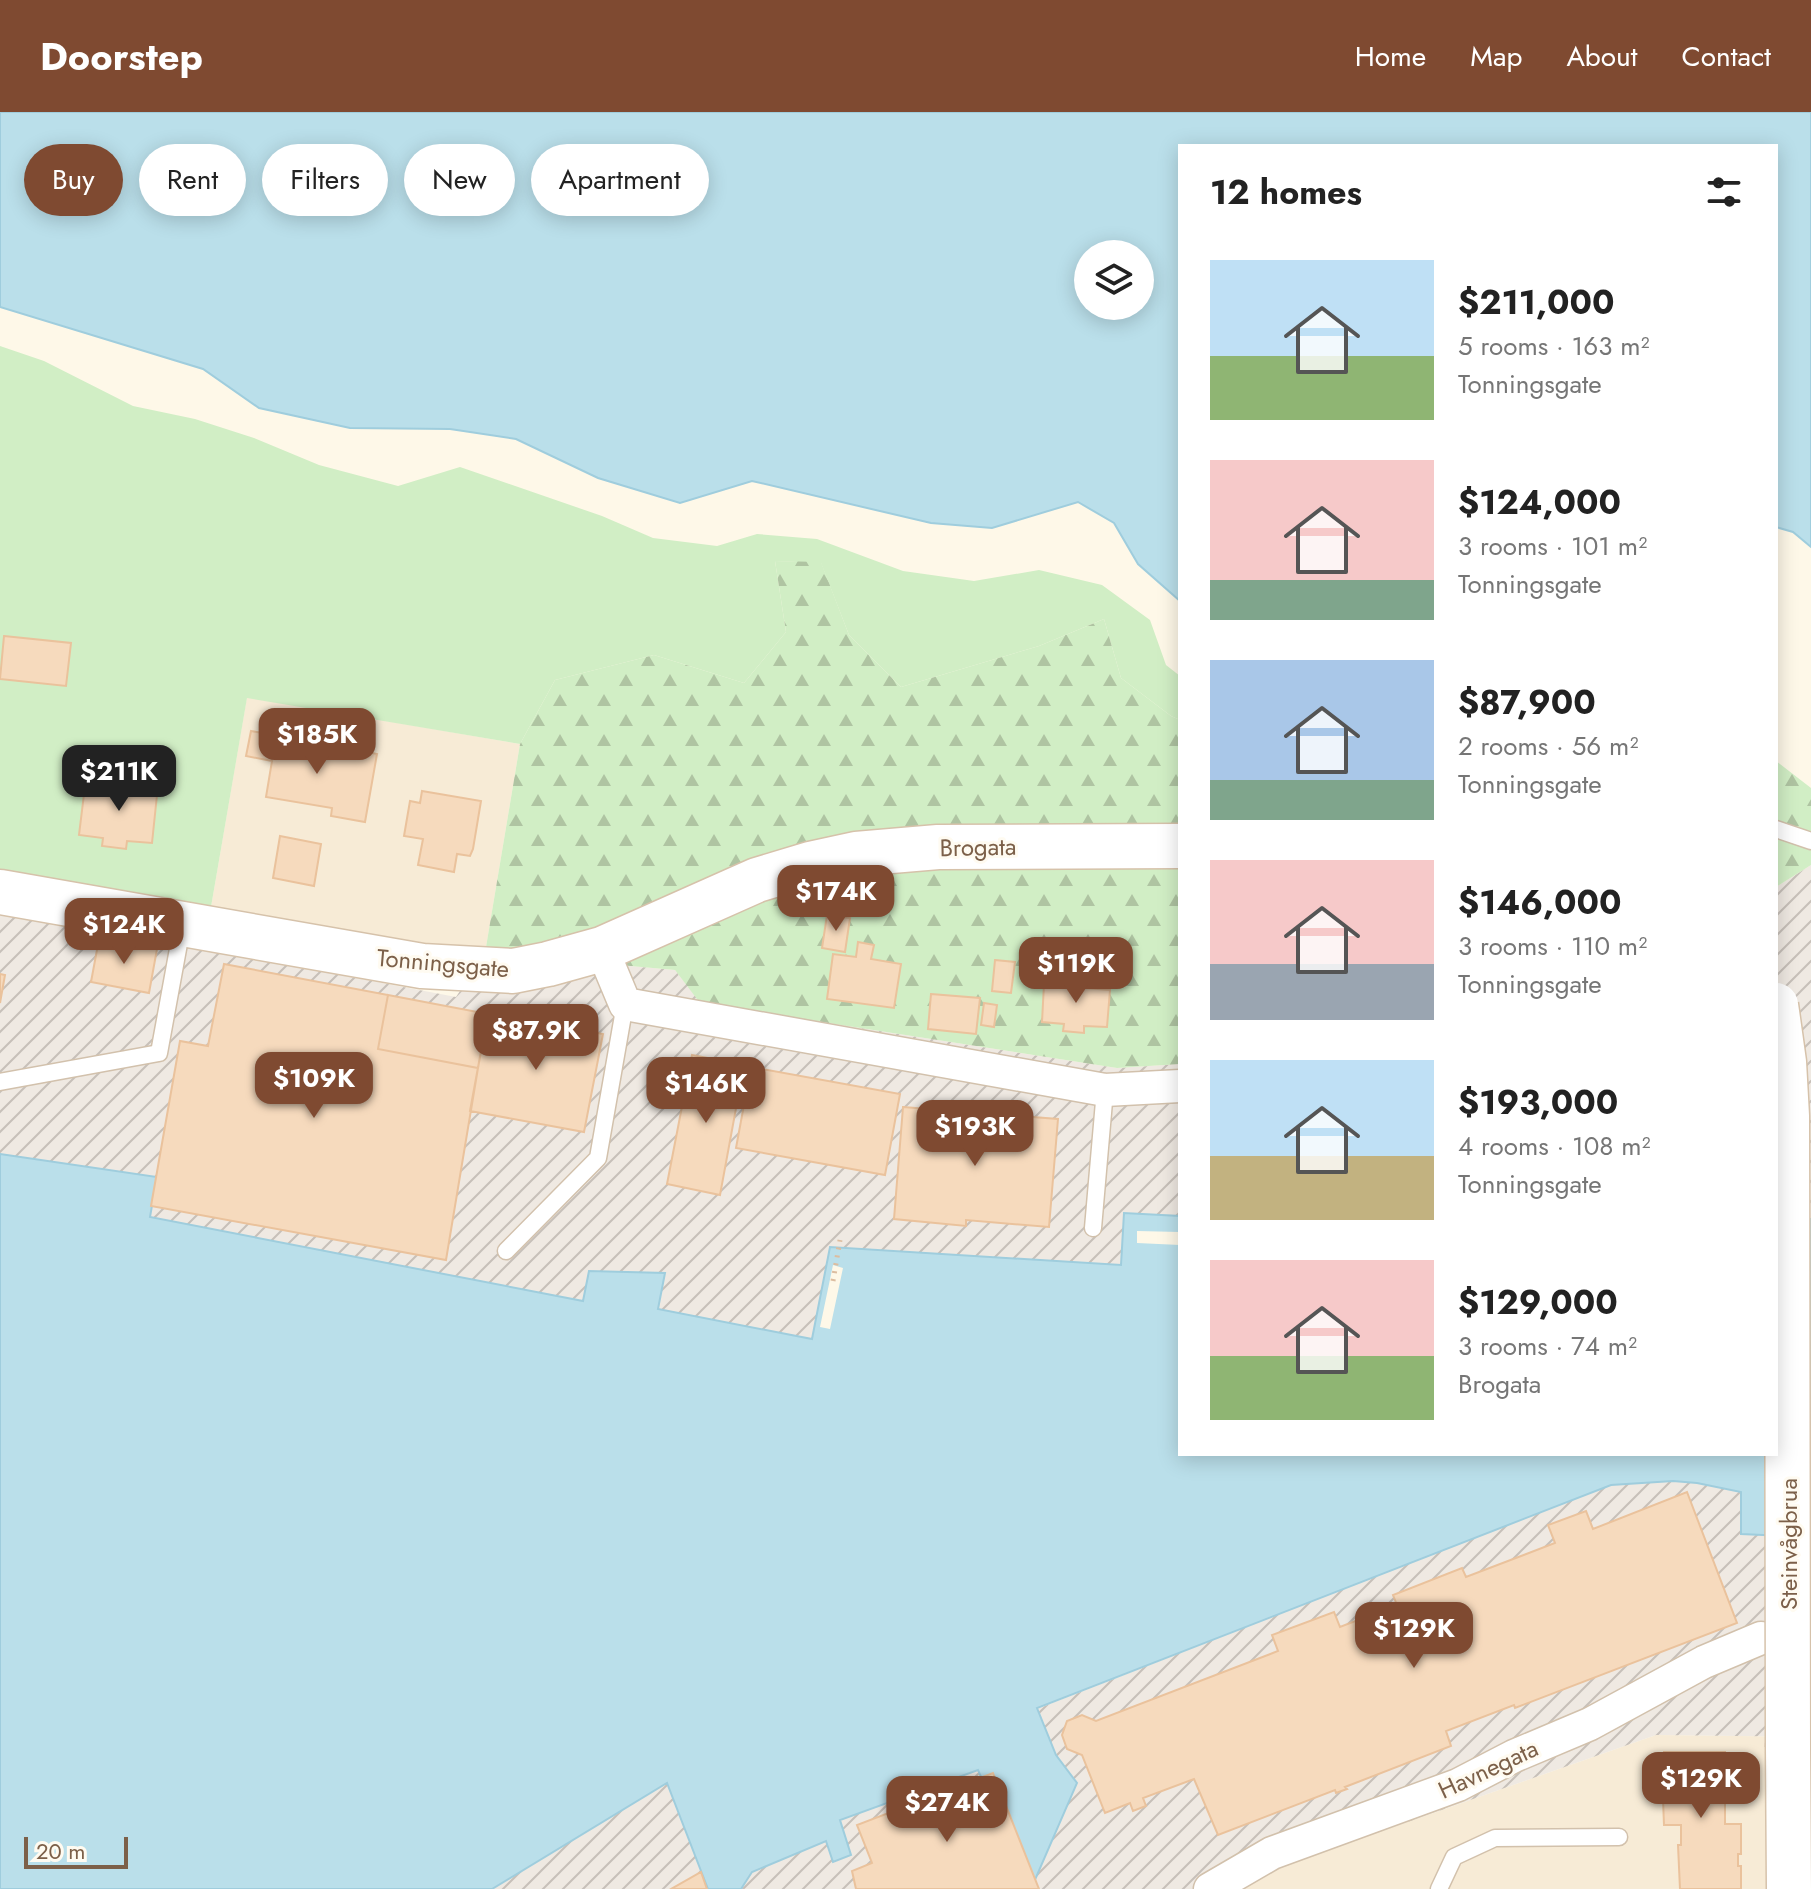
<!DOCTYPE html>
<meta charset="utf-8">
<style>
:root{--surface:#fff;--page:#f2f2f2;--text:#222;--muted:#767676;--accent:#7f4a31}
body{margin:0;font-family:Jost,sans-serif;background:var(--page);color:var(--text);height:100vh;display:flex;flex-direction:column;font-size:30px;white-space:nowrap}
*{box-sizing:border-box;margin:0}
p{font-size:26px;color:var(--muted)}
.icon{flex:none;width:44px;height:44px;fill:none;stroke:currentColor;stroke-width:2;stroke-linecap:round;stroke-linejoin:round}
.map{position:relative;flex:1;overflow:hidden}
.side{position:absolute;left:1178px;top:32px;width:600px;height:1312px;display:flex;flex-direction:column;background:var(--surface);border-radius:0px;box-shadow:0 4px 20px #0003}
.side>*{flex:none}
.guide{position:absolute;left:24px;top:32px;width:760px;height:72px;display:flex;gap:16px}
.controls{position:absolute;left:1074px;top:128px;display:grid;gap:16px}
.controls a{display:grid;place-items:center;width:80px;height:80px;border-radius:50%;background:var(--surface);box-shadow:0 4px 20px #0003;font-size:40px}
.scale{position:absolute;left:24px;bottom:20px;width:104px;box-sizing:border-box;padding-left:8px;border:4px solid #7c6049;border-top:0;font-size:22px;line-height:28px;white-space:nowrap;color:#7c6049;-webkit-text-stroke:6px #fffbf1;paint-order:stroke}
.price{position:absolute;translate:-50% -68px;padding:0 18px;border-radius:16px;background:var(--accent);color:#fff;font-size:26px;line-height:52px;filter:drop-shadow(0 2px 4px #0008)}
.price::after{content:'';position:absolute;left:50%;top:48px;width:24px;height:18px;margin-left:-12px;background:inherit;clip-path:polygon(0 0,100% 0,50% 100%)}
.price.active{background:#222;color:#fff}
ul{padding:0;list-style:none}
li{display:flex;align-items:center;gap:24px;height:200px;padding:0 32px}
li span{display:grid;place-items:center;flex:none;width:224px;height:160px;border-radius:0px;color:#555}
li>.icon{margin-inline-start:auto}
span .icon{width:96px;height:96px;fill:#fffc;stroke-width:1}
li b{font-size:34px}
h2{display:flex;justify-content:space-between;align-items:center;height:96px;padding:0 32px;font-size:34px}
.chip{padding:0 28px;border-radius:36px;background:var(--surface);box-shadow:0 4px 20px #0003;font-size:28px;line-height:72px}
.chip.active{background:var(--accent);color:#fff}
header{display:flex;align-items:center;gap:48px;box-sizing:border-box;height:112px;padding:0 40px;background:var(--accent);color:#fff}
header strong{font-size:38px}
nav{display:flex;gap:44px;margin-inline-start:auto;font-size:28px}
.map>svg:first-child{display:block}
.residential{fill:#f7ebd6}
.industrial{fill:url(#industrial-furrows)}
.grass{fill:#d1eec5}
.forest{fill:url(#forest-firs)}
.water{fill:#badfea;stroke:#9fcddd;stroke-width:2;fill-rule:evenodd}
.pier{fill:#fef8e8}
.building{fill:#f6dabd;stroke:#eac29c;stroke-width:2}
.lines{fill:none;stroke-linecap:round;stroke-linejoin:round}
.service-casing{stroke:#d2c1ac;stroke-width:19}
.minor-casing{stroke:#d2c1ac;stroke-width:35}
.secondary-casing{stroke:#d6c2aa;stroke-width:47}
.path{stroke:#dcbda0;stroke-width:5;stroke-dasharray:2 6;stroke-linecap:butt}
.service{stroke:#fff;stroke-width:16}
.minor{stroke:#fff;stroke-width:32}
.secondary{stroke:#fff;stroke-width:44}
.secondary-bridge-casing{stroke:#d6c2aa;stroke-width:47;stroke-linecap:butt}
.secondary-bridge{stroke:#fff;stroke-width:44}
.labels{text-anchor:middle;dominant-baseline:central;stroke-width:6;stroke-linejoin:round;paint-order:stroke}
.street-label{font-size:24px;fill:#7c6049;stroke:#fffbf1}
</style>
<header>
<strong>Doorstep</strong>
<nav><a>Home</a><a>Map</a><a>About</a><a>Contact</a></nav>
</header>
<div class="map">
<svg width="1811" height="1777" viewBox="0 0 1811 1777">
<defs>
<pattern id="industrial-furrows" width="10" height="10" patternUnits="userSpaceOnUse" patternTransform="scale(2)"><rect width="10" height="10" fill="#efe9e2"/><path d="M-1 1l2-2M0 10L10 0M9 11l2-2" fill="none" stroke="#c7c0b9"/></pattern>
<pattern id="forest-firs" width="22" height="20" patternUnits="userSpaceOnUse" patternTransform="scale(2)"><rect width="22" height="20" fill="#d1eec5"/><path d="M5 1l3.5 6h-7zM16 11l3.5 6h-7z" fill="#afc4a2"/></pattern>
</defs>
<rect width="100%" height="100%" fill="#fef8e8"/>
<!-- residential -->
<path class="residential" d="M247 585 520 632 485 841 211 795Z
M1656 1623 1811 1625V1777H1238L1279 1755Z"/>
<!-- industrial -->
<path class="industrial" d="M1811 753V1107L1776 1108V775Z
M0 798 456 885 485 841 675 858 701 891 1117 956 1180 952V1104L1125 1101 1121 1153 830 1135 812 1227 658 1197 665 1162 589 1159 584 1189 150 1105 156 1065 0 1042Z
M1673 1369 1697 1371 1741 1380V1422L1811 1425V1625L1656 1623 1279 1755 1238 1777H741L752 1760 826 1729 851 1743 839 1708 978 1658 1030 1776 1077 1671 1056 1643 1037 1597 1611 1372Z
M668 1671 708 1777H492Z"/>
<!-- grass -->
<path class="grass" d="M0 234 44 249 133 294 195 307 254 326 319 353 398 374 460 355 602 404 653 426 717 434 757 422 817 427 903 459 974 469 1039 458 1102 473 1150 508 1166 553 1180 564V608L1171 604 1121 566 1104 507 1039 534 901 575 849 523 821 451 775 449 786 520 744 571 654 543 555 568 520 632 247 586 211 795 0 757Z"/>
<!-- forest -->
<path class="forest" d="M775 449 821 450 849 523 901 575 1039 534 1104 507 1121 566 1171 604 1180 608V952L1117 956 700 891 675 858 485 841 520 632 555 568 654 543 744 571 786 520Z
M1776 649 1811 676V753L1776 775Z"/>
<!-- water -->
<path class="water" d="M0 0H1811V435L1793 420 1776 415V34H1180V489L1138 452 1114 411 1078 390 992 416 931 411 752 369 680 391 598 366 516 327 450 317 350 316 259 296 203 257 0 195ZM1088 142H1140V194H1088Z
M0 1042 157 1065 150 1105 583 1189 589 1159 665 1161 658 1197 812 1227 830 1135 1121 1153 1124 1101 1180 1104V1342H1776V1108L1811 1107V1425L1741 1422V1380L1697 1371 1673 1369 1611 1373 1037 1596 1056 1643 1077 1671 1031 1777 978 1658 840 1708 851 1743 833 1750 826 1729 752 1760 741 1777H708L667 1671 492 1777H0Z"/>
<!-- pier -->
<path class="pier" d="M1137 1119 1180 1120V1133L1137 1131Z
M833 1153 843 1156 830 1217 820 1215Z"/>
<!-- building -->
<path class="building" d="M4 524 71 531 66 574 0 567Z
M251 619 280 624 279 630 356 644 357 638 377 642 365 710 331 704 332 696 266 685 272 649 246 644Z
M112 663 140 668 138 681 157 683 152 731 127 729 126 737 102 734 103 726 79 723 85 674 110 677Z
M422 679 481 689 473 737 470 744 457 742 454 760 418 753 423 727 404 724 410 689 420 691Z
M280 724 321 732 314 774 273 766Z
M827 803 850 806 845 840 822 836Z
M99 827 157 837 149 881 91 870Z
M858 830 874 833 871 847 901 852 894 896 827 887 833 842 856 845Z
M995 848 1015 850 1011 881 992 879Z
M224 852 388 883 378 937 478 956 446 1148 151 1094 180 929 208 934Z
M1076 855 1088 856 1086 876 1110 878 1107 915 1084 914V921L1063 919 1064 912 1042 910 1044 872 1074 875Z
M0 862 5 863 0 891Z
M931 882 980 886 976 922 928 917Z
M388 883 488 902 478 956 378 937Z
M984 891 997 893 994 915 981 913Z
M488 901 603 922 584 1020 470 999Z
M692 943 744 953 720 1083 667 1072Z
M751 955 900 982 885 1063 736 1036Z
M903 995 1058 1007 1049 1115 966 1108V1114L894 1107Z
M1687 1380 1737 1511 1515 1596 1514 1593 1446 1619 1451 1634 1345 1675 1347 1677 1336 1681 1335 1678 1218 1723 1194 1667 1143 1686 1146 1694 1133 1699 1130 1691 1105 1701 1082 1643 1067 1637 1062 1623 1067 1609 1082 1603 1096 1609 1278 1539 1272 1523 1334 1500 1340 1515 1397 1493 1393 1483 1462 1456 1466 1465 1555 1431 1548 1413 1586 1399 1593 1417Z
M1664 1640H1725V1670H1722V1683H1725V1712H1741V1742H1738V1754H1741V1777H1680L1678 1733H1681V1713H1664L1662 1661H1664Z
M993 1661 1039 1777H856L852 1759 872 1751 857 1713Z
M701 1760 707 1777H671Z"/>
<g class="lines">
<!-- service casing -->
<g class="service-casing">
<path id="service" d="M1776 717 1811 729
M0 970 159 941 182 815
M1093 1116 1105 978
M506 1139 598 1046 625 892
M1439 1777 1454 1745 1495 1726 1619 1725"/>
</g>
<!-- minor casing -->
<g class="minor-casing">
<path id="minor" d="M602 837 625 892 1105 978 1180 974
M1210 1777 1272 1741 1458 1673 1514 1644 1590 1612 1704 1550 1761 1526"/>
</g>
<!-- secondary casing -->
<g class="secondary-casing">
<path id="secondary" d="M0 780 422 854 513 859 548 852 602 837 757 768 810 752 856 742 938 735 1180 734
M1788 1635 1789 1777"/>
</g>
<!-- path -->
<path class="path" d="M833 1169 840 1128"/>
<!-- service -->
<use href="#service" class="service"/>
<!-- minor -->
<use href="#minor" class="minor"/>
<!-- secondary -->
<use href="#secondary" class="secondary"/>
<!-- secondary-bridge casing -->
<g class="secondary-bridge-casing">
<path id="secondary-bridge" d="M1776 893 1784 950 1787 1004 1788 1635"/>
</g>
<!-- secondary-bridge -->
<use href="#secondary-bridge" class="secondary-bridge"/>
</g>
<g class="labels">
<!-- street labels -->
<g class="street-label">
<text transform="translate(978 735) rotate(-1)">Brogata</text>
<text transform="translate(443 851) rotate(5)">Tonningsgate</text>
<text transform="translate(1788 1432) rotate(-90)">Steinvågbrua</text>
<text transform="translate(1488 1657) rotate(-25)">Havnegata</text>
</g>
</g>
</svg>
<div class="controls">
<a><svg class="icon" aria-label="layers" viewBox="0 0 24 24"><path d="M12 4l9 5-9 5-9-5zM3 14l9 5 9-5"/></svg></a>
</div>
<div class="scale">20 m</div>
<b class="price" style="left:317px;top:664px">$185K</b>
<b class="price active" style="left:119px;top:701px">$211K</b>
<b class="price" style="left:836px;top:821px">$174K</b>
<b class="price" style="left:124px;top:854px">$124K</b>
<b class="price" style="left:1076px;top:893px">$119K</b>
<b class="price" style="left:536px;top:960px">$87.9K</b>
<b class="price" style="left:314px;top:1008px">$109K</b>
<b class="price" style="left:706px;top:1013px">$146K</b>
<b class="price" style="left:975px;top:1056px">$193K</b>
<b class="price" style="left:1414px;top:1558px">$129K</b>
<b class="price" style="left:1701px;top:1708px">$129K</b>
<b class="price" style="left:947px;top:1732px">$274K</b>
<div class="guide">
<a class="chip active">Buy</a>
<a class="chip">Rent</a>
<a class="chip">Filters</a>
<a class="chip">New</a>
<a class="chip">Apartment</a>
</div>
<section class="side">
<h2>12 homes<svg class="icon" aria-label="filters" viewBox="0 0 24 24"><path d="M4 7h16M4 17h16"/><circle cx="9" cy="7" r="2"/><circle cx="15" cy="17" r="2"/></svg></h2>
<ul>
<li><span style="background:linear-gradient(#bfe0f5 60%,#8fb573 0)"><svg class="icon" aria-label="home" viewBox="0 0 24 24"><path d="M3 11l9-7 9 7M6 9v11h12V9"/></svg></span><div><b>$211,000</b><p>5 rooms · 163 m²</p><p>Tonningsgate</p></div></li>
<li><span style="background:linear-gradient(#f6c9c9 75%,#7fa58c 0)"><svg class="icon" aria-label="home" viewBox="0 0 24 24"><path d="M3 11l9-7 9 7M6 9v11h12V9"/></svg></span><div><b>$124,000</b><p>3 rooms · 101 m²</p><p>Tonningsgate</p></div></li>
<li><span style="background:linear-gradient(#a9c7e8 75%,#7fa58c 0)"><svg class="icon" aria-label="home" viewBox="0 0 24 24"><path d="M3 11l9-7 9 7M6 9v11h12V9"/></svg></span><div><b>$87,900</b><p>2 rooms · 56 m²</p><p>Tonningsgate</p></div></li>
<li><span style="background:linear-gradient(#f6c9c9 65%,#9aa5b1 0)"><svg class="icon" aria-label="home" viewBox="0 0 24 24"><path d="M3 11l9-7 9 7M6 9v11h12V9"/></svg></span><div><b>$146,000</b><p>3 rooms · 110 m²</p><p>Tonningsgate</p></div></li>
<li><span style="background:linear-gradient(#bfe0f5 60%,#c2b280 0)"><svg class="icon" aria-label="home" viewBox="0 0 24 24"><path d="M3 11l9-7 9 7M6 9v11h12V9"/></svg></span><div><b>$193,000</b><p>4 rooms · 108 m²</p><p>Tonningsgate</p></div></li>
<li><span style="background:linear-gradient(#f6c9c9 60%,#8fb573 0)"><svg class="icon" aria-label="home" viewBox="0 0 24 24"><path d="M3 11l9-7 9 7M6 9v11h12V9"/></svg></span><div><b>$129,000</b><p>3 rooms · 74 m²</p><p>Brogata</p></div></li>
</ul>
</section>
</div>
